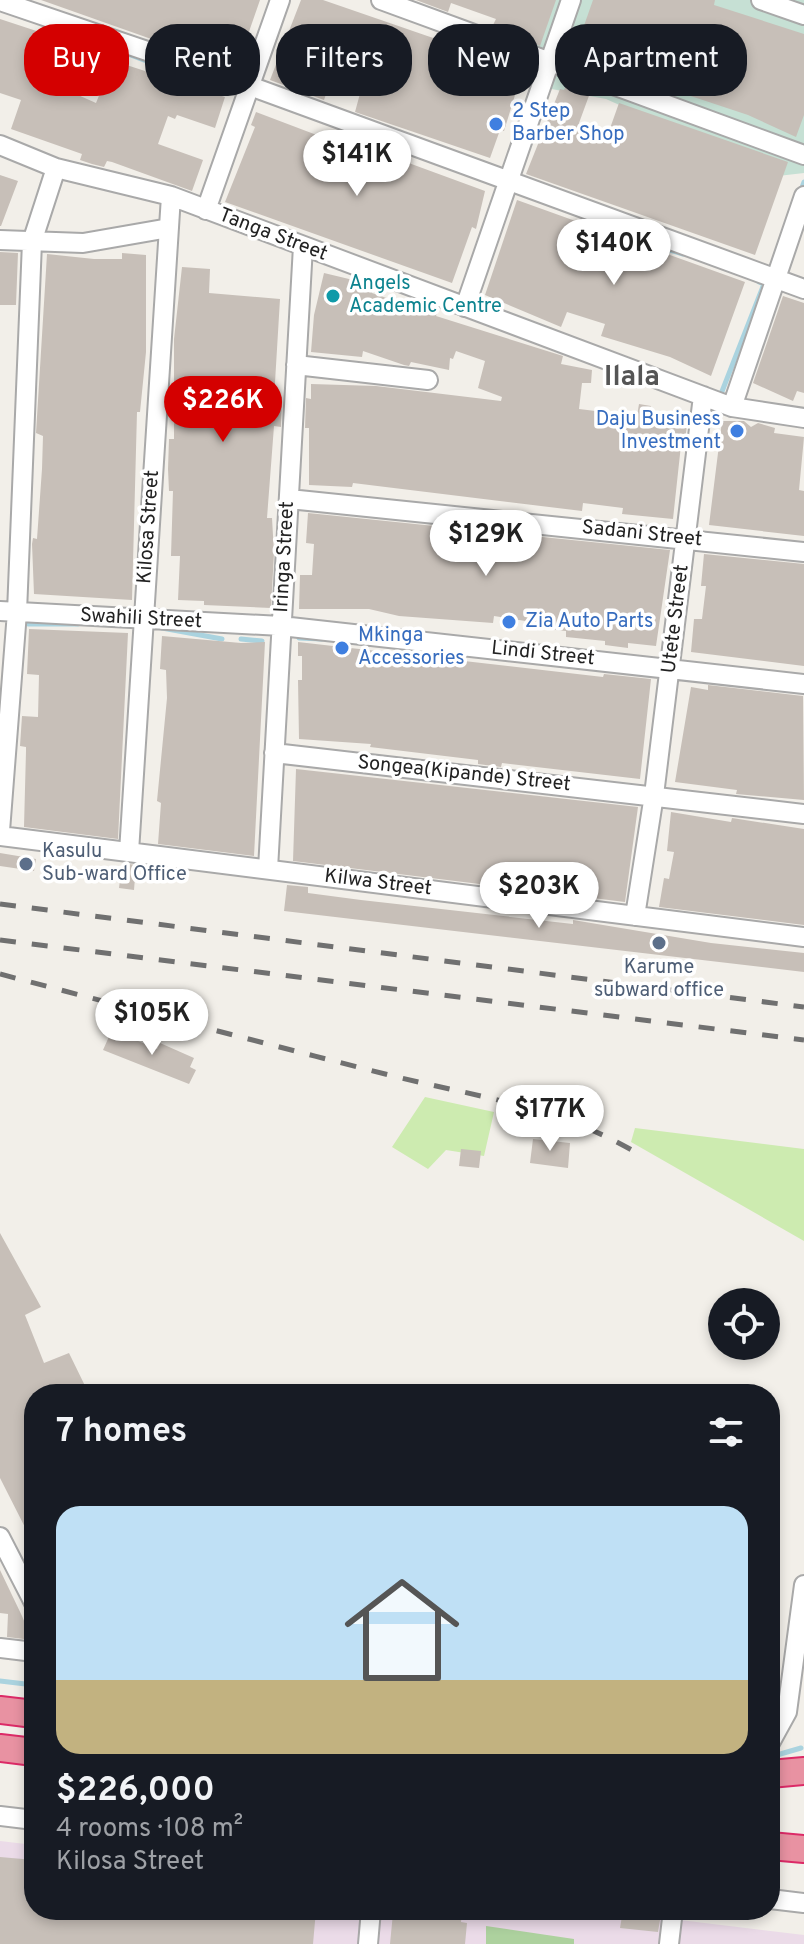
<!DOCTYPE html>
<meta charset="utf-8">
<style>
:root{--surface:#171b24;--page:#242831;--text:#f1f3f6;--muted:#9ea1a6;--line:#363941;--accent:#d40000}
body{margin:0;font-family:Overpass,sans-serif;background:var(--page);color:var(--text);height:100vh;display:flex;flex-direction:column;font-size:30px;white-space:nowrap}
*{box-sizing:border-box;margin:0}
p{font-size:26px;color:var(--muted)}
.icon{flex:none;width:44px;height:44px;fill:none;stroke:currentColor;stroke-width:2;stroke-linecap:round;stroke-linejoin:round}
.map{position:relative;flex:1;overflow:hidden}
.drawer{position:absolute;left:24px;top:1384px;width:756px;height:536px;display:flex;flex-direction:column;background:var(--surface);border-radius:32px;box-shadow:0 4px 12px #0003}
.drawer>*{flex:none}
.hud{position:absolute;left:24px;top:24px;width:756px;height:72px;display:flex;gap:16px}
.tools{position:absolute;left:708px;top:1288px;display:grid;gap:16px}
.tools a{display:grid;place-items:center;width:72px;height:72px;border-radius:50%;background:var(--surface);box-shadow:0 4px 12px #0003;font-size:40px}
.price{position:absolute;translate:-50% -68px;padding:0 18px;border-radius:28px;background:#fff;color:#222;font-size:26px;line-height:52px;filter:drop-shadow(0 2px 4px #0008)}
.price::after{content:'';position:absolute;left:50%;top:48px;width:24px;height:18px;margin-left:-12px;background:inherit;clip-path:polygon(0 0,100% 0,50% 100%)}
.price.on{background:var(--accent);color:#fff}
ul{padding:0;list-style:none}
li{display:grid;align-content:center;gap:16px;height:424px;padding:0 32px}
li+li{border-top:2px solid var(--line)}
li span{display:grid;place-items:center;height:248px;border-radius:24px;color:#555}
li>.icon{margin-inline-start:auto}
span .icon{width:144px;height:144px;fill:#fffc;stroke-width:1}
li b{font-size:34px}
h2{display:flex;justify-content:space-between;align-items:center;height:96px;padding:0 32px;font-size:34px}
.pill{padding:0 28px;border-radius:32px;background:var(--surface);box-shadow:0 4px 12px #0003;font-size:28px;line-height:72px}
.pill.on{background:var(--accent);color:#fff}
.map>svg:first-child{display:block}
.industrial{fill:#ebdbe8}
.grass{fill:#cdebb0}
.forest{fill:#add19e}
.wetland{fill:#c6e0d4}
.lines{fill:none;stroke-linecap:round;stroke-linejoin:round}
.stream{stroke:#aad3df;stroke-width:5}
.building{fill:#c7bfb8}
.minor-casing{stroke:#a9a9a9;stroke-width:22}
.highway-casing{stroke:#dc2a67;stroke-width:30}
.minor{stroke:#fff;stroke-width:18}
.highway{stroke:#e892a2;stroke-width:26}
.rail{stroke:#707070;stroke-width:5;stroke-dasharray:16 16;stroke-linecap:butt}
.shop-dot{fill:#3f7fe0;stroke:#fff;stroke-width:3}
.culture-dot{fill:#0f9aa8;stroke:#fff;stroke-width:3}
.service-dot{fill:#5c6f8a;stroke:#fff;stroke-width:3}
.labels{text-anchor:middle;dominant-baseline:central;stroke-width:7;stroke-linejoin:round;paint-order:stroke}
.shop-label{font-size:20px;fill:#366cbe;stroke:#fff;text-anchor:start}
.street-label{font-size:20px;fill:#222;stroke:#fff}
.culture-label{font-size:20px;fill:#0d838f;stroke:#fff;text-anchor:start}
.service-label{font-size:20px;fill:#4e5e75;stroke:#fff;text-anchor:start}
.district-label{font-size:28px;font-weight:bold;fill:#555;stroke:#fff}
</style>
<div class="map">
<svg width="804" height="1944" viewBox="0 0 804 1944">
<rect width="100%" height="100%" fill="#f2efe9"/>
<!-- industrial -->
<path class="industrial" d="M0 1841 34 1845V1910H598L804 1935V1944H0Z"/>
<!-- grass -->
<path class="grass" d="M425 1097 494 1112 484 1156 446 1150 428 1169 392 1147Z
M635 1128 804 1149V1241L631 1142Z"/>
<!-- forest -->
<path class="forest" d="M486 1926 574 1939V1944H486Z"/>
<!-- wetland -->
<path class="wetland" d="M500 0H804V173L778 176 606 99 502 80 452 64 458 43 497 39Z"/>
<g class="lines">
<!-- stream -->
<path class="stream" d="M120 51 223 90
M800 193 804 182
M587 219 643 242 683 254
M721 394 764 284 759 282
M30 618 28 624H78
M162 628 222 639
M299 638 322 639
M241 639 262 641
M0 1681 34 1685
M770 1757 801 1748"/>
</g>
<!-- building -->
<path class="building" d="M41 0H260L236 69Z
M301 0H323L523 69 504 131 500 130 490 158 355 112 364 79 335 68 324 100 270 80Z
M416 0H556L540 46 492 27 496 19 451 3 448 12Z
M593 0H715L714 5 804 34V115L796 137 748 115 573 57Z
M0 19 76 44 60 87 96 103 107 76 99 73 105 58 225 97 215 128 177 115 175 119 168 116 158 144 203 160 192 191 112 162 107 161 104 167 92 164 80 160 82 154 11 129 21 100 0 93Z
M567 84 590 93 579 123 608 134 619 103 788 162 755 255 526 174 560 89 564 90Z
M256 112 343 145 345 141 376 151 485 191 476 229 472 227 452 283 225 202 255 127 251 125Z
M0 175 18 181 1 226H0Z
M517 200 745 282 711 376 670 357 601 336 605 324 567 312 561 327 485 295Z
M0 252 18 253 16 305H0Z
M122 253 146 255V352L140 412H137L132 600 34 594 32 544 33 538 37 539 42 469 43 436 36 433 47 254 94 259H122Z
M182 267 210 269 209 293 280 299 274 399 282 397 281 427 274 426 267 518H272L274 553 271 608 204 605V601L178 600 180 556H171L173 491H169L168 469 169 439H174V339Z
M324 273 374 285 372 293 421 310 424 304 439 309 436 316 563 356 561 364 592 370 591 383H582L579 409 637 416 639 404 651 406 650 415 688 420 684 445H681L673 519 622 514 623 508 583 503 582 511 353 483 352 487 309 485V428H305L306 398 311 399V384L376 386 501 401 502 397 478 388 485 361 456 351 453 359 450 358 449 370 411 362 409 366 404 365 363 351 362 357 311 352 314 315Z
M783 296 804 303V393L797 391 793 401 753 383Z
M722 421H744L751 427 758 423 775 428 774 433 804 437 799 490 804 491V536L709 525Z
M308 513 670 550 656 646 628 643V648L605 645V641L566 637V631L537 628 538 623 494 616 493 623 399 616 369 609H299L300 575H312L314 544 306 543Z
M704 554 804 564V666L691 652 694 619H702L706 586H701Z
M29 629 128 633 118 839 24 827 26 751V747L20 746 22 716 38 717 39 675 27 674Z
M162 636 241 643 265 642 254 856 158 844 161 803 157 801 167 698 166 670 160 669Z
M298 642 603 677 604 674 651 679 640 779 502 763 501 767 478 764V760L370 747 371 744 299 739 298 680H302V656H298Z
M708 685 803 696 804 800 736 794 737 790 675 782 691 687 708 690Z
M296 769 638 807 625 902 293 861Z
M671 812 731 822 732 818 804 829V925L659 907 664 878 669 879 674 852 667 851Z
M0 853 36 859 34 871 0 866Z
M122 863 136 865 134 890 119 888Z
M287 885 308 887V893L361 900 573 924V920L711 943 804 953V972L284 911Z
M112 1030 157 1049 160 1043 194 1058 190 1067 196 1070 189 1084 103 1050Z
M533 1139 570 1143 568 1168 530 1163Z
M461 1149 481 1151 479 1168 459 1166Z
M0 1233 41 1307 25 1315 44 1363 69 1353 89 1394H34V1545L0 1478Z
M0 1570 22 1616 32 1640 7 1637 8 1614 0 1613Z
M0 1857 34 1860V1910H316L313 1944H0Z
M404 1910H462L461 1922 467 1923 465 1944H390L393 1913 404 1914Z
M622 1916 660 1920 658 1932 620 1928Z"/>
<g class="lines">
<!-- minor casing -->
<g class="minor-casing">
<path id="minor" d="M381 0 804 155
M761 0 804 15
M0 1 250 86 804 289
M0 145 56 168 171 196 732 407 804 418
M206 210 280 0
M0 240 83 243 169 228
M465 307 571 0
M296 365 428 380
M732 407 804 196
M289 499 804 552
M0 611 281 626 804 684
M274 753 804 814
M0 831 17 612 32 242 56 168
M0 836 804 937
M129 852 171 196
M268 869 303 246
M635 916 654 795 703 396
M0 1537 34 1603
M0 1648 34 1652
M770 1743 787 1712 804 1585
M0 1816 34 1820
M770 1899 804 1903
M368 1944 371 1910
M669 1944 673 1910"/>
</g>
<!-- highway casing -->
<g class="highway-casing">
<path id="highway" d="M0 1710 34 1714
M0 1748 34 1752
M770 1774 804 1771
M770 1846 804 1849"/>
</g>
<!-- minor -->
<use href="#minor" class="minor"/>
<!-- highway -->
<use href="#highway" class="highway"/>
<!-- rail -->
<path class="rail" d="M0 904 804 1007
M0 940 804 1040
M0 974C129 1008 259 1042 389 1075 477 1097 557 1106 637 1153"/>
</g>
<!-- markers -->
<g class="shop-dot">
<circle cx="496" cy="124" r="8"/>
<circle cx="737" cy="431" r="8"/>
<circle cx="509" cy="622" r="8"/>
<circle cx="342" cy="648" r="8"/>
</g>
<circle class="culture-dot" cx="333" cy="296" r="8"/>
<g class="service-dot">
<circle cx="26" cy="864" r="8"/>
<circle cx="659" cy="943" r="8"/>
</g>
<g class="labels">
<!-- shop labels -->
<g class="shop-label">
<text x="512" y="112">2 Step<tspan x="512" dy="23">Barber Shop</tspan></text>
<text x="721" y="420" text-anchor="end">Daju Business<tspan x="721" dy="23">Investment</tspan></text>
<text x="525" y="622">Zia Auto Parts</text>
<text x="358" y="636">Mkinga<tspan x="358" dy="23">Accessories</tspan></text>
</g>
<!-- street labels -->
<g class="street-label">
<text transform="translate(273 235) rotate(21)">Tanga Street</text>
<text transform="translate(149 527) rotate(-86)">Kilosa Street</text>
<text transform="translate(642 534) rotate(6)">Sadani Street</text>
<text transform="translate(285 557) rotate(-87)">Iringa Street</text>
<text transform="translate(141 619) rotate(3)">Swahili Street</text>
<text transform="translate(676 619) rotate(-83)">Utete Street</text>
<text transform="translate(543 654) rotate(6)">Lindi Street</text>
<text transform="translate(464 774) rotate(6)">Songea(Kipande) Street</text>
<text transform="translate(378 883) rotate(7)">Kilwa Street</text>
</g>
<!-- culture labels -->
<g class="culture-label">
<text x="349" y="284">Angels<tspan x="349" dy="23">Academic Centre</tspan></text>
</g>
<!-- service labels -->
<g class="service-label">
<text x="42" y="852">Kasulu<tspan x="42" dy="23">Sub-ward Office</tspan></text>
<text x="659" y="968" text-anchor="middle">Karume<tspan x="659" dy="23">subward office</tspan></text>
</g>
<!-- district labels -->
<g class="district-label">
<text x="632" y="378">Ilala</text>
</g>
</g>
</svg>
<div class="tools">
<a><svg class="icon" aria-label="locate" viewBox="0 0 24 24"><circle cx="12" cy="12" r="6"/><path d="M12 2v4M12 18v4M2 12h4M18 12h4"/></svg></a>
</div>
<b class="price" style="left:357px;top:198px">$141K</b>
<b class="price" style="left:614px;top:287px">$140K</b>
<b class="price on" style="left:223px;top:444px">$226K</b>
<b class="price" style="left:486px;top:578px">$129K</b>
<b class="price" style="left:539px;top:930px">$203K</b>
<b class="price" style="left:152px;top:1057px">$105K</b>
<b class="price" style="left:550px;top:1153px">$177K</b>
<div class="hud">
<a class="pill on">Buy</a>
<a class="pill">Rent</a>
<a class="pill">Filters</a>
<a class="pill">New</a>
<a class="pill">Apartment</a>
</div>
<section class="drawer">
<h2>7 homes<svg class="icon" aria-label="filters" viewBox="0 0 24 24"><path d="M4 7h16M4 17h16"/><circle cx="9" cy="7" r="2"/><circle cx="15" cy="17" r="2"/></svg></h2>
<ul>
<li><span style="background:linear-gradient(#bfe0f5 70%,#c2b280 0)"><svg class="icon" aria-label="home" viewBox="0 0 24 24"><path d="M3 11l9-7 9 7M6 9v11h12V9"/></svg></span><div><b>$226,000</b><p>4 rooms · 108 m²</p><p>Kilosa Street</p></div></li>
</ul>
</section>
</div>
